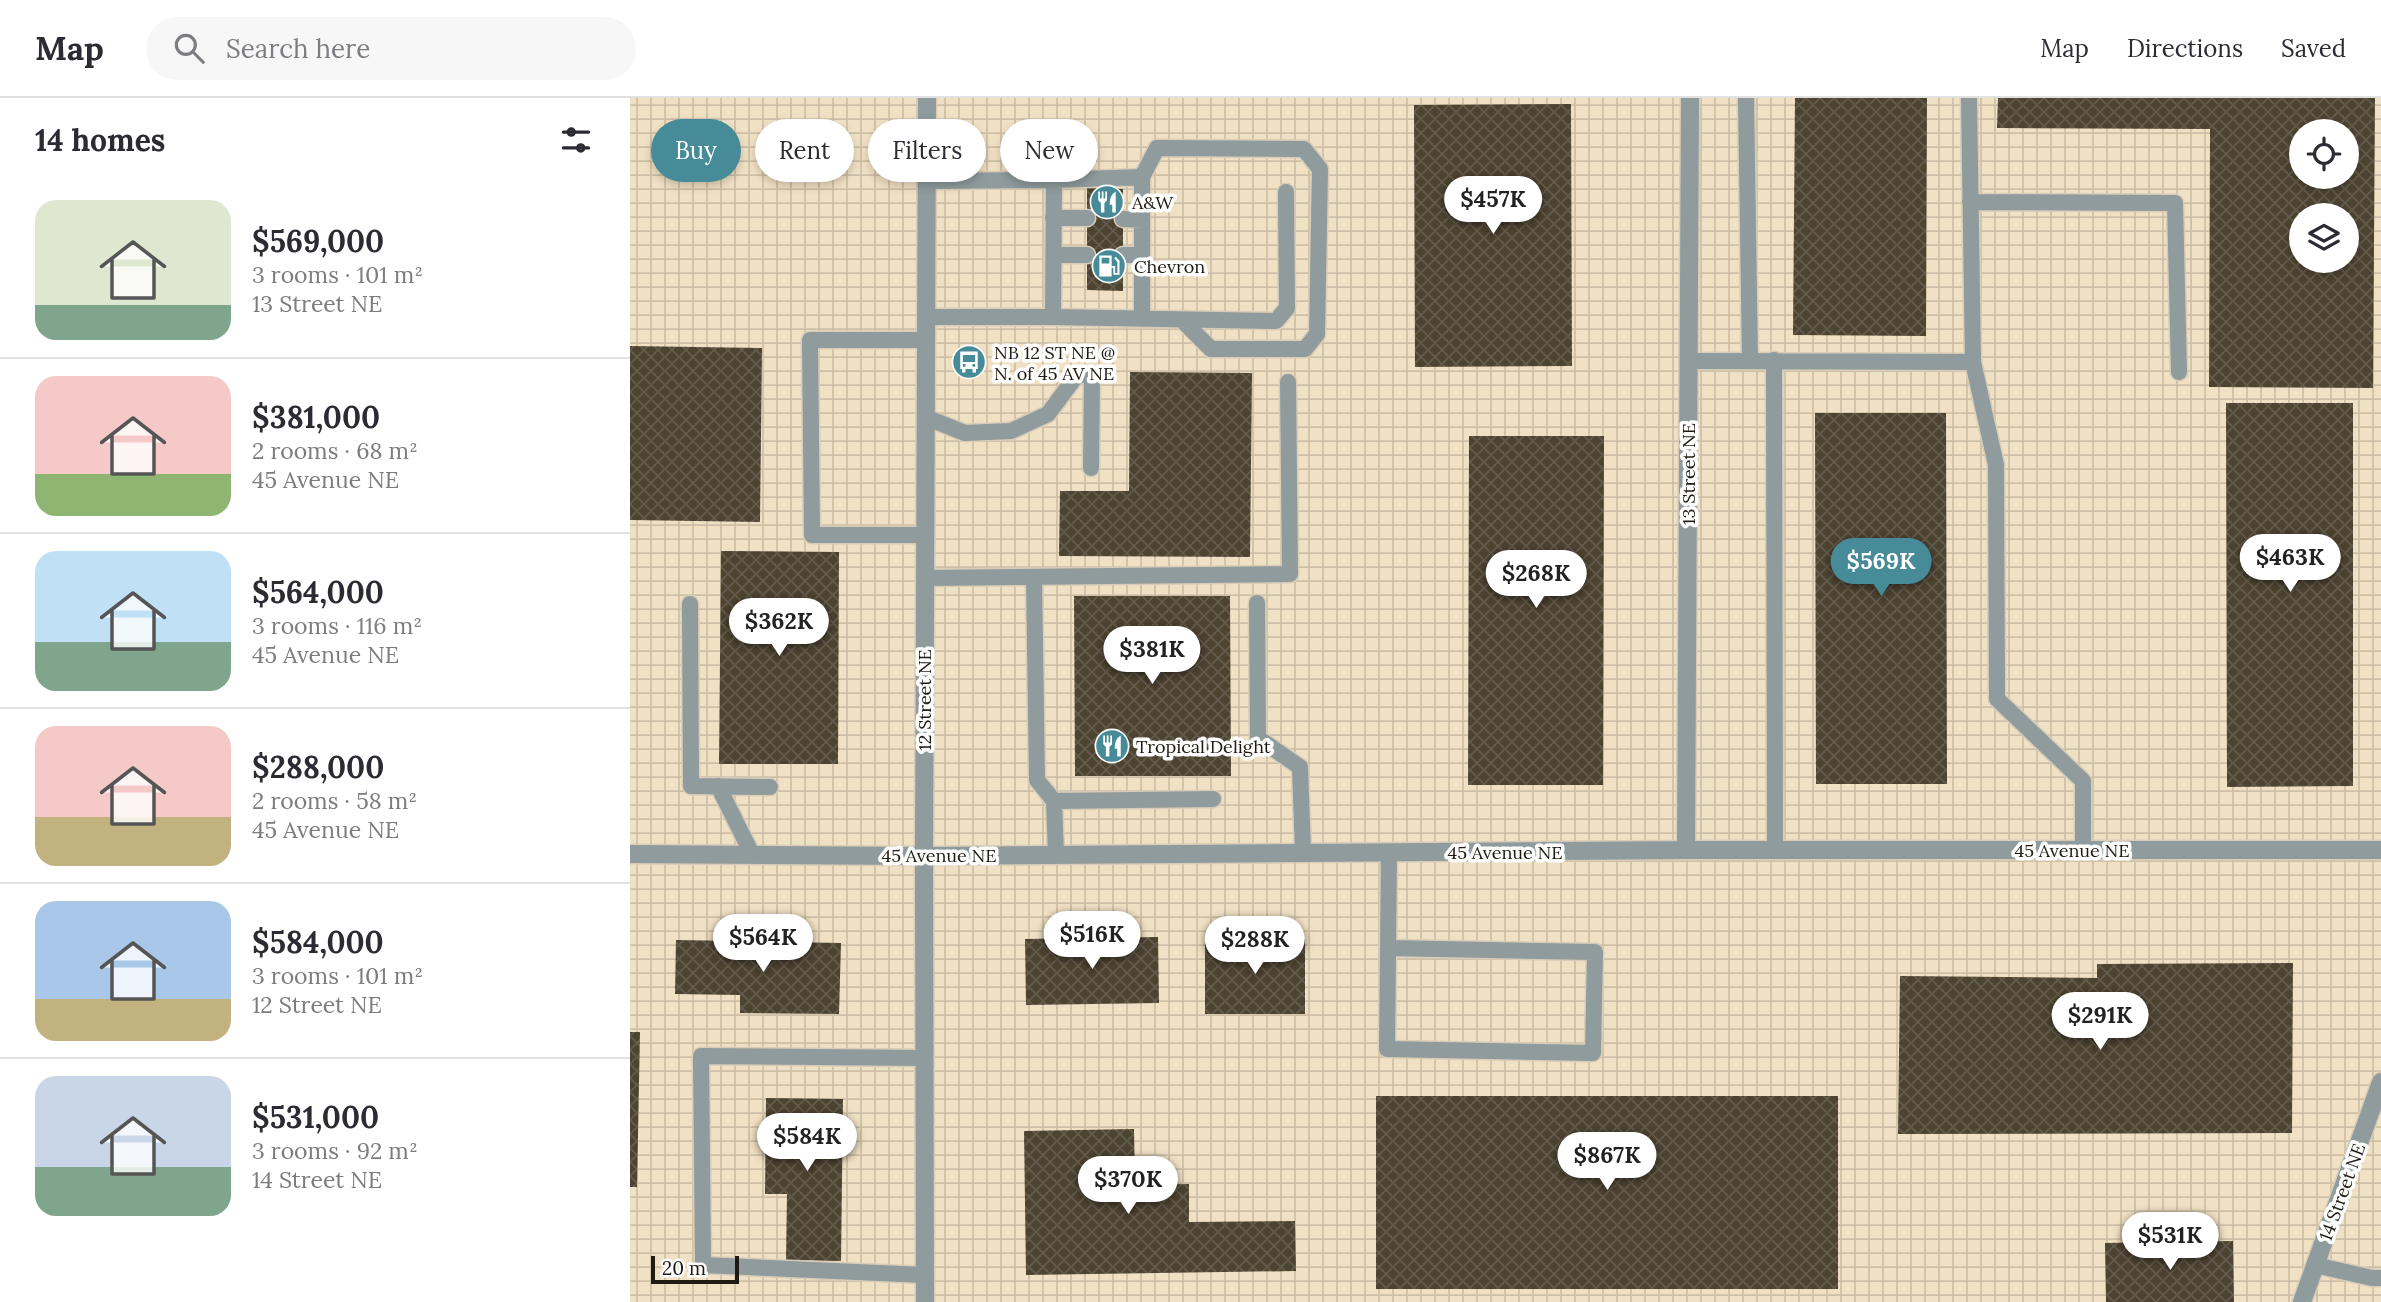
<!DOCTYPE html>
<meta charset="utf-8">
<style>
:root{--surface:#fff;--page:#f7f7f7;--text:#2b2b33;--muted:#7c7c81;--line:#e1e1e2;--accent:#468b97}
body{margin:0;font-family:Lora,serif;background:var(--page);color:var(--text);height:100vh;display:flex;flex-direction:column;font-size:26px;white-space:nowrap}
*{box-sizing:border-box;margin:0}
p{font-size:23px;color:var(--muted)}
.icon{flex:none;width:38px;height:38px;fill:none;stroke:currentColor;stroke-width:2;stroke-linecap:round;stroke-linejoin:round}
.map{position:relative;flex:1;overflow:hidden}
.side{display:flex;flex-direction:column;background:var(--surface);width:630px}
.side>*{flex:none}
.guide{position:absolute;left:21px;top:21px;width:665px;height:63px;display:flex;gap:14px}
.tools{position:absolute;left:1659px;top:21px;display:grid;gap:14px}
.tools a{display:grid;place-items:center;width:70px;height:70px;border-radius:50%;background:var(--surface);box-shadow:0 4px 10px #0003;font-size:35px}
.scale{position:absolute;left:21px;bottom:18px;width:88px;box-sizing:border-box;padding-left:7px;border:4px solid #1f1b13;border-top:0;font-size:19px;line-height:24px;white-space:nowrap;color:#1f1b13;-webkit-text-stroke:5px #fdfdfd;paint-order:stroke}
.price{position:absolute;translate:-50% -60px;padding:0 16px;border-radius:24px;background:#fff;color:#222;font-size:23px;line-height:46px;filter:drop-shadow(0 2px 4px #0008)}
.price::after{content:'';position:absolute;left:50%;top:42px;width:21px;height:16px;margin-left:-10px;background:inherit;clip-path:polygon(0 0,100% 0,50% 100%)}
.price.selected{background:var(--accent);color:#fff}
ul{padding:0;list-style:none}
li{display:flex;align-items:center;gap:21px;height:175px;padding:0 35px}
li+li{border-top:2px solid var(--line)}
li span{display:grid;place-items:center;flex:none;width:196px;height:140px;border-radius:21px;color:#555}
li>.icon{margin-inline-start:auto}
span .icon{width:84px;height:84px;fill:#fffc;stroke-width:1}
li b{font-size:30px}
h2{display:flex;justify-content:space-between;align-items:center;height:84px;padding:0 35px;font-size:30px}
.tag{padding:0 24px;border-radius:32px;background:var(--surface);box-shadow:0 4px 10px #0003;font-size:24px;line-height:63px}
.tag.selected{background:var(--accent);color:#fff}
header{display:flex;align-items:center;gap:42px;box-sizing:border-box;height:98px;padding:0 35px;background:var(--surface);border-bottom:2px solid var(--line)}
header strong{font-size:33px}
nav{display:flex;gap:38px;margin-inline-start:auto;font-size:24px}
.search{width:490px;height:63px;background:var(--page);display:flex;align-items:center;gap:18px;box-sizing:border-box;padding:0 24px;border-radius:38px;color:var(--muted);font-size:26px}
main{display:flex;flex:1;min-height:0}
.map>svg:first-child{display:block}
.industrial{fill:url(#industrial-grid);fill-rule:evenodd}
.building{fill:url(#building-cross-hatch);fill-rule:evenodd}
.lines{fill:none;stroke-linecap:round;stroke-linejoin:round}
.service-casing{stroke:#d8ccb8;stroke-width:19}
.minor-casing{stroke:#d8ccb8;stroke-width:21}
.tertiary-casing{stroke:#d8ccb8;stroke-width:21}
.service{stroke:#8f9b9d;stroke-width:16}
.minor{stroke:#8f9b9d;stroke-width:18}
.tertiary{stroke:#8f9b9d;stroke-width:18}
.labels{text-anchor:middle;dominant-baseline:central;stroke-width:7;stroke-linejoin:round;paint-order:stroke}
.poi-label{font-size:18px;fill:#1f1b13;stroke:#fdfdfd;text-anchor:start}
.street-label{font-size:18px;fill:#1f1b13;stroke:#fdfdfd}
</style>
<header>
<strong>Map</strong>
<div class="search"><svg class="icon" aria-label="search" viewBox="0 0 24 24"><circle cx="10" cy="10" r="6"/><path d="M15 15l6 6"/></svg>Search here</div>
<nav><a>Map</a><a>Directions</a><a>Saved</a></nav>
</header>
<main>
<section class="side">
<h2>14 homes<svg class="icon" aria-label="filters" viewBox="0 0 24 24"><path d="M4 7h16M4 17h16"/><circle cx="9" cy="7" r="2"/><circle cx="15" cy="17" r="2"/></svg></h2>
<ul>
<li><span style="background:linear-gradient(#dfe7d0 75%,#7fa58c 0)"><svg class="icon" aria-label="home" viewBox="0 0 24 24"><path d="M3 11l9-7 9 7M6 9v11h12V9"/></svg></span><div><b>$569,000</b><p>3 rooms · 101 m²</p><p>13 Street NE</p></div></li>
<li><span style="background:linear-gradient(#f6c9c9 70%,#8fb573 0)"><svg class="icon" aria-label="home" viewBox="0 0 24 24"><path d="M3 11l9-7 9 7M6 9v11h12V9"/></svg></span><div><b>$381,000</b><p>2 rooms · 68 m²</p><p>45 Avenue NE</p></div></li>
<li><span style="background:linear-gradient(#bfe0f5 65%,#7fa58c 0)"><svg class="icon" aria-label="home" viewBox="0 0 24 24"><path d="M3 11l9-7 9 7M6 9v11h12V9"/></svg></span><div><b>$564,000</b><p>3 rooms · 116 m²</p><p>45 Avenue NE</p></div></li>
<li><span style="background:linear-gradient(#f6c9c9 65%,#c2b280 0)"><svg class="icon" aria-label="home" viewBox="0 0 24 24"><path d="M3 11l9-7 9 7M6 9v11h12V9"/></svg></span><div><b>$288,000</b><p>2 rooms · 58 m²</p><p>45 Avenue NE</p></div></li>
<li><span style="background:linear-gradient(#a9c7e8 70%,#c2b280 0)"><svg class="icon" aria-label="home" viewBox="0 0 24 24"><path d="M3 11l9-7 9 7M6 9v11h12V9"/></svg></span><div><b>$584,000</b><p>3 rooms · 101 m²</p><p>12 Street NE</p></div></li>
<li><span style="background:linear-gradient(#c9d6e8 65%,#7fa58c 0)"><svg class="icon" aria-label="home" viewBox="0 0 24 24"><path d="M3 11l9-7 9 7M6 9v11h12V9"/></svg></span><div><b>$531,000</b><p>3 rooms · 92 m²</p><p>14 Street NE</p></div></li>
</ul>
</section>
<div class="map">
<svg width="1751" height="1204" viewBox="0 0 1751 1204">
<defs>
<pattern id="industrial-grid" width="8" height="8" patternUnits="userSpaceOnUse" patternTransform="scale(1.75)"><rect width="8" height="8" fill="#f1e1c4"/><path d="M0 4h8M4 0v8" fill="none" stroke="#cec0a8"/></pattern>
<pattern id="building-cross-hatch" width="8" height="8" patternUnits="userSpaceOnUse" patternTransform="scale(1.75)"><rect width="8" height="8" fill="#4d4331"/><path d="M0 0l8 8M0 8l8-8" fill="none" stroke="#635b4c"/></pattern>
</defs>
<rect width="100%" height="100%" fill="#fbeed8"/>
<!-- industrial -->
<path class="industrial" d="M0 0H1751V1204H0ZM1671 33H1717V79H1671ZM1671 117H1717V163H1671Z"/>
<!-- building -->
<path class="building" d="M1165 0H1297L1296 238 1163 237Z
M1368 0H1745L1743 290 1579 289 1580 31 1367 30ZM1671 33H1717V79H1671ZM1671 117H1717V163H1671Z
M941 6 942 268 785 269 784 7Z
M457 90 493 91V193L457 192Z
M0 248 132 250 130 424 0 422Z
M500 274 622 275 620 459 429 458 430 393H499Z
M1596 305H1723V688L1597 689Z
M1185 315H1316L1317 686H1186Z
M839 338H974L973 687H838Z
M91 453 209 454 208 666H89Z
M444 498H600L601 678H445Z
M528 839 529 905 396 907 395 841Z
M575 840 675 841V916H575Z
M46 842 211 845 209 916 110 915V897L45 896Z
M1663 865 1662 1035 1268 1036 1270 878 1467 880V866Z
M0 934H10L7 1089H0Z
M746 998H1208V1191H746Z
M136 1000 213 1001 211 1163 156 1162 157 1096H135Z
M504 1031 505 1087 559 1086V1124L665 1123 666 1173 396 1177 394 1033Z
M1603 1143 1604 1204H1476L1475 1145Z"/>
<g class="lines">
<!-- service casing -->
<g class="service-casing">
<path id="service" d="M1116 0 1120 262
M512 79 527 50 674 51 690 71 687 236 675 251H581L552 222
M424 82 512 79V221
M1340 104 1545 105 1549 274
M423 120H457
M493 121 512 122
M424 157H457
M493 157H512
M296 219H423L424 82 297 83
M423 219 646 223 657 210 656 94
M1144 262 1145 752
M1059 263 1343 264 1339 0
M1343 264 1366 367 1367 601 1453 683V752
M295 319 335 335 381 333 418 316 447 277H462L461 370
M295 437H182L180 242H296
M404 479 407 682 424 703 426 757
M295 480 660 476 658 284
M627 505 628 640 670 669 673 755
M60 506 61 688 140 689
M88 688 122 756
M424 703 583 701
M758 850 965 854 963 955 757 951 759 755
M294 960 71 958 73 1167 294 1177
M1685 1167 1742 1180H1751"/>
</g>
<!-- minor casing -->
<g class="minor-casing">
<path id="minor" d="M1056 752 1060 0
M0 756 294 758 1056 752H1751
M1672 1204 1751 984"/>
</g>
<!-- tertiary casing -->
<g class="tertiary-casing">
<path id="tertiary" d="M295 1204 294 758 297 0"/>
</g>
<!-- service -->
<use href="#service" class="service"/>
<!-- minor -->
<use href="#minor" class="minor"/>
<!-- tertiary -->
<use href="#tertiary" class="tertiary"/>
</g>
<!-- icons -->
<defs>
<g id="restaurant-disc" transform="scale(1.75)"><circle r="9.5" fill="#468b97" stroke="#fdfdfd"/><path d="M-5-6h1v4h1v-4h1v4h1v-4h1v5L-1.5 .5V6h-2V.5L-5-1ZM5-6V6H3V1.5H1.5Q1.5-4 5-6Z" fill="#fff"/></g>
<g id="fuel-disc" transform="scale(1.75)"><circle r="9.5" fill="#468b97" stroke="#fdfdfd"/><path d="M-5.5-6h7V0h2V4h1.3V-2.5L3-4.5l.8-.8L6-3V5H2.5V1h-1V6h-7ZM-4.2-4.7v3.2H.2V-4.7Z" fill="#fff"/></g>
<g id="bus-disc" transform="scale(1.75)"><circle r="9.5" fill="#468b97" stroke="#fdfdfd"/><path d="M-5-6H5V4H4V6H2V4H-2V6H-4V4H-5ZM-3.5-4V0h7V-4ZM-3.5 1.2v1.5H-2V1.2ZM2 1.2v1.5H3.5V1.2Z" fill="#fff"/></g>
</defs>
<g fill-rule="evenodd">
<use href="#restaurant-disc" x="477" y="104"/>
<use href="#fuel-disc" x="479" y="168"/>
<use href="#bus-disc" x="339" y="264"/>
<use href="#restaurant-disc" x="482" y="648"/>
</g>
<g class="labels">
<!-- poi labels -->
<g class="poi-label">
<text x="502" y="104">A&amp;W</text>
<text x="504" y="168">Chevron</text>
<text x="364" y="254">NB 12 ST NE @<tspan x="364" dy="21">N. of 45 AV NE</tspan></text>
<text x="506" y="648">Tropical Delight</text>
</g>
<!-- street labels -->
<g class="street-label">
<text transform="translate(1058 376) rotate(-90)">13 Street NE</text>
<text transform="translate(294 602) rotate(-90)">12 Street NE</text>
<text x="1442" y="752">45 Avenue NE</text>
<text x="875" y="754">45 Avenue NE</text>
<text x="309" y="757">45 Avenue NE</text>
<text transform="translate(1712 1094) rotate(-70)">14 Street NE</text>
</g>
</g>
</svg>
<div class="tools">
<a><svg class="icon" aria-label="locate" viewBox="0 0 24 24"><circle cx="12" cy="12" r="6"/><path d="M12 2v4M12 18v4M2 12h4M18 12h4"/></svg></a>
<a><svg class="icon" aria-label="layers" viewBox="0 0 24 24"><path d="M12 4l9 5-9 5-9-5zM3 14l9 5 9-5"/></svg></a>
</div>
<div class="scale">20 m</div>
<b class="price" style="left:863px;top:138px">$457K</b>
<b class="price" style="left:1660px;top:496px">$463K</b>
<b class="price selected" style="left:1251px;top:500px">$569K</b>
<b class="price" style="left:906px;top:512px">$268K</b>
<b class="price" style="left:149px;top:560px">$362K</b>
<b class="price" style="left:522px;top:588px">$381K</b>
<b class="price" style="left:462px;top:873px">$516K</b>
<b class="price" style="left:133px;top:876px">$564K</b>
<b class="price" style="left:625px;top:878px">$288K</b>
<b class="price" style="left:1470px;top:954px">$291K</b>
<b class="price" style="left:177px;top:1075px">$584K</b>
<b class="price" style="left:977px;top:1094px">$867K</b>
<b class="price" style="left:498px;top:1118px">$370K</b>
<b class="price" style="left:1540px;top:1174px">$531K</b>
<div class="guide">
<a class="tag selected">Buy</a>
<a class="tag">Rent</a>
<a class="tag">Filters</a>
<a class="tag">New</a>
</div>
</div>
</main>
